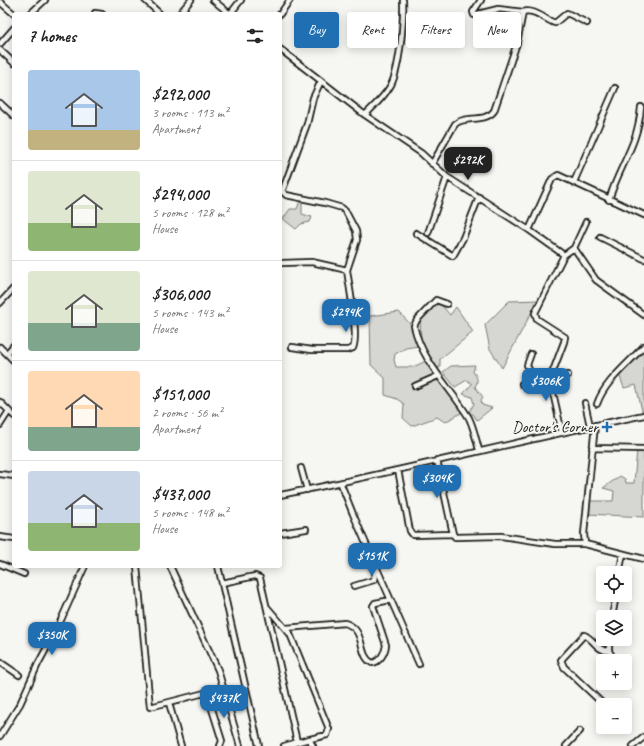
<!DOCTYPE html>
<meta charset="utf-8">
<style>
:root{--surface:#fff;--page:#f6f6f6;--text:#222;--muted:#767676;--line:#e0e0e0;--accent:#1f6fb2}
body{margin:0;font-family:Caveat,sans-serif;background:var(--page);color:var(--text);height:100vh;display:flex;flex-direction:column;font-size:15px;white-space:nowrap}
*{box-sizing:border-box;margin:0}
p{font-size:13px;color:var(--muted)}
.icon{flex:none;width:22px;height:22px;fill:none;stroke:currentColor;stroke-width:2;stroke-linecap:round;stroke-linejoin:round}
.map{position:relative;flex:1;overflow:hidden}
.drawer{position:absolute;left:12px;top:12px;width:270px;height:556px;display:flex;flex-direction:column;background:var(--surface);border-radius:4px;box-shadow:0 2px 10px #0003}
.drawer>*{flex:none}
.guide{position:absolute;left:294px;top:12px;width:290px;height:36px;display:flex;gap:8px}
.fabs{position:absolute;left:596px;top:566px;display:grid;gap:8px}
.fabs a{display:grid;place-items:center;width:36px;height:36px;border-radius:4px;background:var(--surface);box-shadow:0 2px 10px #0003;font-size:20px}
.price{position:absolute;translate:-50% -34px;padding:0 9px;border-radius:8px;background:var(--accent);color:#fff;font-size:13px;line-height:26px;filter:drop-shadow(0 1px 2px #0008)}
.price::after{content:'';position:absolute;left:50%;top:24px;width:12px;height:9px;margin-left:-6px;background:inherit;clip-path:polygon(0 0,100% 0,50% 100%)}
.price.on{background:#222;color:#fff}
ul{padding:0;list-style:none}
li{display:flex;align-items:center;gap:12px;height:100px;padding:0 16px}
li+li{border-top:1px solid var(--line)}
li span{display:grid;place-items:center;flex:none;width:112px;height:80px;border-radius:4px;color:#555}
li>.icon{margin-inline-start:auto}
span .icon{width:48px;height:48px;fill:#fffc;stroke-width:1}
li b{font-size:17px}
h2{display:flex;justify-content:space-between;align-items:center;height:48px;padding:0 16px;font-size:17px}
.tag{padding:0 14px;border-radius:4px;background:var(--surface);box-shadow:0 2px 10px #0003;font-size:14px;line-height:36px}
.tag.on{background:var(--accent);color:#fff}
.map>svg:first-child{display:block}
.green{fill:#d6d6d2;stroke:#797977}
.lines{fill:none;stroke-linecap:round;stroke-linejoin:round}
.minor-casing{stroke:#1c1c1c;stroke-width:8}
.minor{stroke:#f6f6f2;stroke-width:4.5}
.poi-dot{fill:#1f6fb2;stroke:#f6f6f2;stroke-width:1.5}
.labels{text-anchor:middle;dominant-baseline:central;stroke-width:3.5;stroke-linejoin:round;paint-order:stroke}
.poi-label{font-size:16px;fill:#1c1c1c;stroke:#f6f6f2;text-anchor:end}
</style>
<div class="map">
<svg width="644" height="746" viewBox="0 0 644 746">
<rect width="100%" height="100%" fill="#f6f6f2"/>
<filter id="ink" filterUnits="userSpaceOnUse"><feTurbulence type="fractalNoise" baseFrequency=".025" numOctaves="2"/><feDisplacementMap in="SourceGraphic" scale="8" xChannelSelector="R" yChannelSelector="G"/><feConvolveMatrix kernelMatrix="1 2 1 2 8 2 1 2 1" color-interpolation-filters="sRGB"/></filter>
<g filter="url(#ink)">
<!-- green -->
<path class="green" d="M302 202V214L312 217 310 222 301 224 296 229 283 219 290 209H297L299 203Z
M538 300 502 368 490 349 485 325 509 301Z
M438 301 450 315 456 307 473 332 440 359V368L435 367 421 340 420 318Z
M399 312 411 325 418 346 406 348 395 354 394 360 396 367H413L428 360 460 408 461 413 445 422 437 417 412 426 403 418 404 404 397 399 385 395V378L371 365 370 316Z
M644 347V411H642L636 385 624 388 619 374Z
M475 365 473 372C478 377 478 381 475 387L483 397 481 400 482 405 492 408 477 420 473 414H470L469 412 474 404 472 397 463 394 472 384 467 380 455 387 443 372 451 366Z
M644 446V517L588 514 590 501H613L614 491 603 488 620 476 625 479 626 483H634L637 449Z"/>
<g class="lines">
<!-- minor casing -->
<g class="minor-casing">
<path id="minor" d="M145 0 160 14
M213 0 230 14
M0 2 14 14
M523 12C533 8 546 20 555 23L567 13 587 23
M95 13 102 14
M30 14 45 0
M179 14 191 0
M230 14 241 0
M280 14 290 0
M0 44 14 28
M280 49 365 115 421 153 447 177 529 230 564 255 574 248 596 280 644 315
M0 50 14 63
M0 103 14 116
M365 115C374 106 385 96 391 85 400 67 404 20 403 0
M432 164 455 124C465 115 485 123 494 111L517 43 523 12 498 9 474 15 473 12 481 0
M574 182 615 88
M280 189 286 195 325 203 342 208 346 212 356 231 357 240 347 270 312 262 282 263
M282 192 307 124 313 98 321 81
M609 200C619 166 638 146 641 107
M529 230 552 179 558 175 644 215
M416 233 453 256 463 238 479 197
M428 233 447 177
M600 237 644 259
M574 248 586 222
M564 255 535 313 537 319 565 337 564 342 550 379 568 375
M0 303 14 288
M447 304 436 300 417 320 414 326C422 362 451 388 469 418 474 428 476 440 479 450
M0 347 14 361
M292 347 312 350H348L353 348C359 334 349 286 347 270
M7 353 14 345
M531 354 527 365 533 379
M522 384 533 379H550L562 433
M415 386 438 376
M0 402 14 416
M585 403 590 426
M597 404C605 381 628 364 644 346
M0 425 9 411
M595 425 584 534 585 544 644 559
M592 448 644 449
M437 460 453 534
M301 468 307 490
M398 470 410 531 413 535 453 534 455 537 501 536 555 544H585
M0 474 14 476
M341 484 353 514 419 664
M280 495C402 471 522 440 644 415
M280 533 306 529
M0 537 14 539
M0 564 24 574
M137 566 150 707 224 688
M170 566 218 670 240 746
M218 566 259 746
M619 573 623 554
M222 583 255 576 260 578 297 742
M354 586 374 580 376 565
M267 607 290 634 329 729 327 735 310 739
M612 617 616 595
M286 628 345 623C367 630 357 655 372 663 380 662 385 653 386 645L373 606 375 603 391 600
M609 639V651L615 661
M0 662 19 675
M207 693 222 741 220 746
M601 702 564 667 561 660 584 635C593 638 598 652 609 651
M169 703 181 746
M0 736 20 704 38 664 57 629 85 566
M284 746 309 739 313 746
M566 746 580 731
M633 746 644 737"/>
</g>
<!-- minor -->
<use href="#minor" class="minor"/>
</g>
</g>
<!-- markers -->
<path class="poi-dot" d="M605 421h4v4h4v4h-4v4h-4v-4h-4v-4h4z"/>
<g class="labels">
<!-- poi labels -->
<g class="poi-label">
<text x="598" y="427">Doctor's Corner</text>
</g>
</g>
</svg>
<div class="fabs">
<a><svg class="icon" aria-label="locate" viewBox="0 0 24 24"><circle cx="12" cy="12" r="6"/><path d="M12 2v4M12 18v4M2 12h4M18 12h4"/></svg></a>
<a><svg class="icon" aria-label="layers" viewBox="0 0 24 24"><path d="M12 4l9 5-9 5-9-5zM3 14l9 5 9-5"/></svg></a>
<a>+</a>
<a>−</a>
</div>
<b class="price on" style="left:468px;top:181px">$292K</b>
<b class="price" style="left:346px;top:333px">$294K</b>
<b class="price" style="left:546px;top:402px">$306K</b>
<b class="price" style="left:437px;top:499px">$304K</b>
<b class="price" style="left:372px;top:577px">$151K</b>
<b class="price" style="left:52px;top:656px">$350K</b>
<b class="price" style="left:224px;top:719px">$437K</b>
<div class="guide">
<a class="tag on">Buy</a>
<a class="tag">Rent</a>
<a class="tag">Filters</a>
<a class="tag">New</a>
</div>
<section class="drawer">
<h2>7 homes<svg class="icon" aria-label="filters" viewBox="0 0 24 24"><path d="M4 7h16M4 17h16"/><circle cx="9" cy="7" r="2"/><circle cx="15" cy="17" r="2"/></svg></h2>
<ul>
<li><span style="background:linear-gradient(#a9c7e8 75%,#c2b280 0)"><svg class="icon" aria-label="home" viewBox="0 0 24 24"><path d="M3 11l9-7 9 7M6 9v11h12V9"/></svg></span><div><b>$292,000</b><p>3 rooms · 113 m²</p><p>Apartment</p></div></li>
<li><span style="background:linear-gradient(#dfe7d0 65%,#8fb573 0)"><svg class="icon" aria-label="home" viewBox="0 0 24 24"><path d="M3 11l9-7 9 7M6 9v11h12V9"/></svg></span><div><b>$294,000</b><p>5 rooms · 128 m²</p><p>House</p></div></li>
<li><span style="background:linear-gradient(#dfe7d0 65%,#7fa58c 0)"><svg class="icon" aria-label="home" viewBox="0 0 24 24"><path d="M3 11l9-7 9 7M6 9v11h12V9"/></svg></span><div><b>$306,000</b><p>5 rooms · 143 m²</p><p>House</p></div></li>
<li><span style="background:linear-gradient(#ffd9b3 70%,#7fa58c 0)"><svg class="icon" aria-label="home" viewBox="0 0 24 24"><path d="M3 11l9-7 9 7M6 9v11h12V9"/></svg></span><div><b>$151,000</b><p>2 rooms · 56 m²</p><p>Apartment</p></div></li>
<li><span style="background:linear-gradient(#c9d6e8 65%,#8fb573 0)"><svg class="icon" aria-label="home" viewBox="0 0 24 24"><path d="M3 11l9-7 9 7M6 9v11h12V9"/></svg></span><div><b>$437,000</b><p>5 rooms · 148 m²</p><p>House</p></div></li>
</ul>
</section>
</div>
